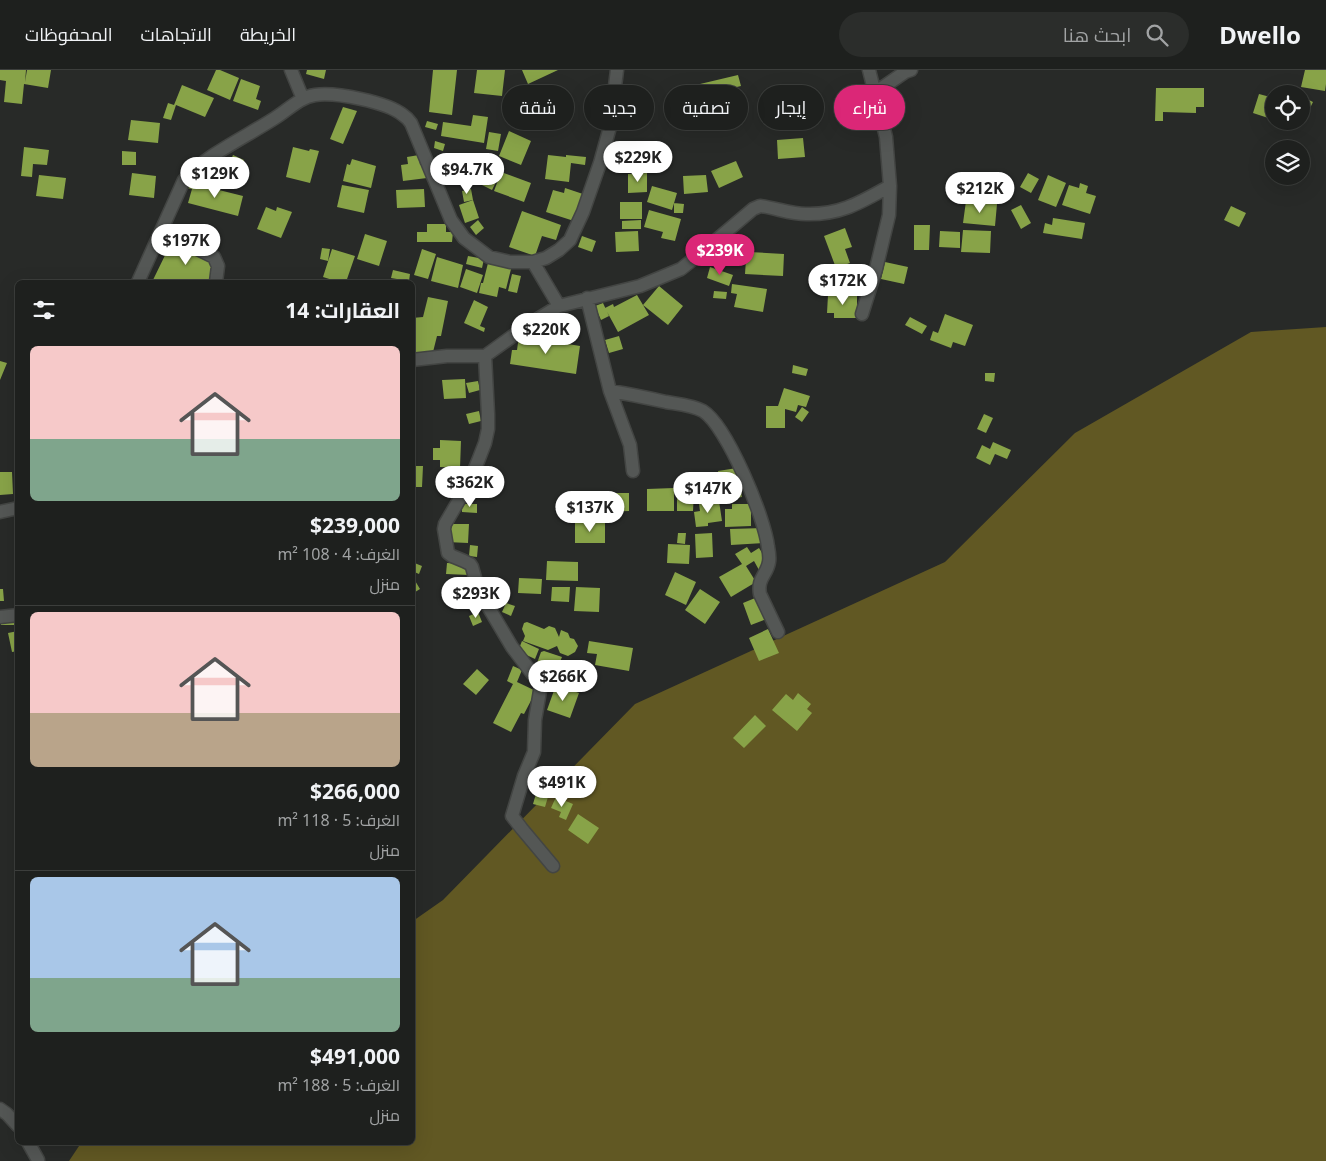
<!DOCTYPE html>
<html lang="ar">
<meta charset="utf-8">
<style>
:root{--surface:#1e201e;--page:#2b2d2b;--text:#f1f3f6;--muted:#a1a3a4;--line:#3c3e3c;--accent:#db2777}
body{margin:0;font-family:"Noto Sans",Cairo,sans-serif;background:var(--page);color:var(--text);direction:rtl;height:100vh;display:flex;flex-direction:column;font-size:19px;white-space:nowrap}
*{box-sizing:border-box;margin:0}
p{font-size:16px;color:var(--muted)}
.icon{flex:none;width:28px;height:28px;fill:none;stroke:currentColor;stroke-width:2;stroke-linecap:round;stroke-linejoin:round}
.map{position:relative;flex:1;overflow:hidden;direction:ltr}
.panel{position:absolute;left:15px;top:210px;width:400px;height:865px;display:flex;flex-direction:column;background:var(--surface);border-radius:8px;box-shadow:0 5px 20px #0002,0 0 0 1px var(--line);direction:rtl}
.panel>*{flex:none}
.hud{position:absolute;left:430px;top:15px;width:475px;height:45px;direction:rtl;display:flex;gap:10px}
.tools{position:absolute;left:1265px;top:15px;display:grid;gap:10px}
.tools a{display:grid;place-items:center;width:45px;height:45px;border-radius:50%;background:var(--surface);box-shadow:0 5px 20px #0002,0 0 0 1px var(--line);font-size:25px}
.price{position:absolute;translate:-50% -42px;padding:0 11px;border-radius:18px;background:#fff;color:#222;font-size:16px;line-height:32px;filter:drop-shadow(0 1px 2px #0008)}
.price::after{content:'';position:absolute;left:50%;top:30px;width:15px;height:11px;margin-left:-8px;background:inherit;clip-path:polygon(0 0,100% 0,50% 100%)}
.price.on{background:var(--accent);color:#fff}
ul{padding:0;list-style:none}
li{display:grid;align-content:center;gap:10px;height:265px;padding:0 15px}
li+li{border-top:1px solid var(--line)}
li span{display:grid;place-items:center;height:155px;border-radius:8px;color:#555}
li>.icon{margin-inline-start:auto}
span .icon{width:90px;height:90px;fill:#fffc;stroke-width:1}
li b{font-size:21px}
h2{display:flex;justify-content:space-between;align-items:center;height:60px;padding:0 15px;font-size:21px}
.chip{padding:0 18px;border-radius:22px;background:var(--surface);box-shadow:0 5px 20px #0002,0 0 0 1px var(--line);font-size:18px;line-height:45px}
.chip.on{background:var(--accent);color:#fff}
header{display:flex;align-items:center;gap:30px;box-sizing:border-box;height:70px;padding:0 25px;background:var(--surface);border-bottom:1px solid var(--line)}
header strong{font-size:24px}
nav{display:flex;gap:28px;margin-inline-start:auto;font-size:18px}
.search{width:350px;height:45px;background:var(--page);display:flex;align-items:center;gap:12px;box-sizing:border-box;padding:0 18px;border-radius:28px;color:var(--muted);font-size:19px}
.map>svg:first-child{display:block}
.forest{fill:#615823}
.building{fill:#88a348}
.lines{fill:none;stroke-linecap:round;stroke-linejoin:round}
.street-casing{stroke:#434543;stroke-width:15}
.street{stroke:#545755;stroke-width:12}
</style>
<header>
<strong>Dwello</strong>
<div class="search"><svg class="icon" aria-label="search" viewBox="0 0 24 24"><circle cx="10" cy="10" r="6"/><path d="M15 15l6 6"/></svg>ابحث هنا</div>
<nav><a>الخريطة</a><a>الاتجاهات</a><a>المحفوظات</a></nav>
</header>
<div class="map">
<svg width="1326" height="1091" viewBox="0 0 1326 1091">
<rect width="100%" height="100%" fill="#282a28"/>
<!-- forest -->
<path class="forest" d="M1326 257V1091H69L81 1073 412 1072 413 851 443 830 635 634 945 492 1075 363 1251 262Z"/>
<!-- building -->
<path class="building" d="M0 0H26L25 12 27 0H51L48 18 24 14 22 34 4 32 6 11 0 10Z
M216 0H220L239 8 230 30 207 20Z
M307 0H326L324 9 306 4Z
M433 0H457L452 45 429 42Z
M477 0H505L502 26 474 23Z
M522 0H558L528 14Z
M1305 0H1326V14L1325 21 1301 17Z
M738 5 741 16 703 25 700 14Z
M241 9 260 16 256 29 261 31 258 40 233 31Z
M182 15 214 28 205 47 176 35 171 50 163 48 168 33 174 35Z
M1156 18H1204V37H1196V43L1163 42V51H1155Z
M1259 24 1274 28V50L1253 43Z
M1303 27 1313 32 1309 40 1301 36V30Z
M343 37 357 41 343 74 330 69Z
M473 45 488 47 484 73 441 66 443 52 471 56Z
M131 50 160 53 158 73 128 70Z
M427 51 438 54 436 60 425 57Z
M509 61 531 71 521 95 499 86Z
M489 62 501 64 498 81 486 79Z
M803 68 805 87 778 89 777 70Z
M435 71 445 74 443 81 434 78Z
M24 77 49 80 47 95 33 94 32 107 21 106Z
M293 77 309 81 310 79 319 81 310 113 286 107Z
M122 81 136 82V95H122Z
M233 85 244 90 243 94 248 96 240 113 224 106 226 103H214V95H226V102Z
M419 85 420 95 425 94 427 108 403 111 401 95 408 94 407 87Z
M548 85 566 87V85L586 87 585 95 571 93 569 112 545 109Z
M352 89 376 96 371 118 343 111 347 94 350 95Z
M736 91 743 107 719 118 711 101Z
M481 102 497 110 492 120 476 112Z
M501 102 531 113 524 132 494 121Z
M132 103 156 106 154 128 129 125Z
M647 103V122L628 123V104Z
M1028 103 1039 109 1031 123 1020 117Z
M39 105 66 108 63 129 36 126Z
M706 105 708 122 684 124 683 106Z
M1048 105 1066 113 1056 137 1038 130Z
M187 112 243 126 238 146 188 133 192 119 186 118Z
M1080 113 1088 116 1086 123 1096 126 1090 144 1062 135 1069 115 1079 118Z
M342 115 369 120 364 143 337 137Z
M652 116 677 123 672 140 647 132Z
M565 118 583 124 574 151 546 142 553 120 564 123Z
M424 119 425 137 397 138 396 120Z
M471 119 473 130 464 132 462 121Z
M473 130 479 148 465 153 459 135Z
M966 131 997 134 995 156 963 153Z
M620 132H642V149H620Z
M674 133 684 134 683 143H674Z
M1021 135 1031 153 1021 159 1011 140Z
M1231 136 1246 143 1239 157 1224 150Z
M266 137 276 141 277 137 292 142 281 168 257 159Z
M649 140 681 149 675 171 661 168 663 162 644 157Z
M522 141 561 155 556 170 542 166 535 186 509 177Z
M1053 148 1085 153 1082 169 1043 163 1045 153 1052 155Z
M478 150 484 158 476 165 470 157Z
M641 150V159H622V151Z
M427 154H446V162H453L452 172H417V162H427Z
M914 155H930L929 180H914Z
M845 158 852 177 845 179 850 193 836 198 824 166Z
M963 160 991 161 990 183 961 182Z
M638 161 639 181 616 182 615 162Z
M940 161 960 162V178L939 177Z
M365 164 387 171 379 196 357 189Z
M582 166 596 171 592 182 578 177Z
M738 169 750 170 749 182 784 184 783 206 745 204 746 189 718 188V179L738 180Z
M172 171 217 190 214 212H152Z
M322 178 330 179 328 191 320 189Z
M332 179 355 186 346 212H339L323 207Z
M422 179 436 184 428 209 414 205Z
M468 186 484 189 482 198 466 194Z
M437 187 463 195 458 218 431 211Z
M885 192 908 197 904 214 881 209Z
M488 193 511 199 506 219 499 217 497 227 479 223 481 213H483Z
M710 197 733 205 729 216 707 208Z
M466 199 483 205 477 223 460 217Z
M393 200 410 204 409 211 391 208Z
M512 204 521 206 517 223 508 221Z
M732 214 767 219 763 242 734 237 737 224 731 223Z
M659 216 683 236 668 255 643 235Z
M714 221 727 222 726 229 713 228Z
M637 225 649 245 618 262 605 238 613 234 614 237Z
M828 225 857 226V248H834V243H827Z
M428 227 448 231 441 266H437L433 282 412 285V248L423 247Z
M474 230 488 237 480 256 485 258 484 262 464 253Z
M603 233 609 246 601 250 595 236Z
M945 244 973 255 965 276 953 272 951 278 930 270 933 261 938 263Z
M544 246H563V261L543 260Z
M910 247 927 256 922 264 905 255Z
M519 266 580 276 576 304 510 294 512 280H517Z
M619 266 623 279 609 283 605 270Z
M0 291 7 293 0 310Z
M793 295 808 299 806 306 792 303Z
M985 303H995L994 312 985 311Z
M465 309 466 328 444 329 442 310Z
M478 311 480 320 469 323 466 313Z
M784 318 810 326 806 337 798 335 796 342 785 339V358H766V336H778Z
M802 337 809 342 802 352 795 347Z
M479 341 481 351 469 354 466 344Z
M984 344 993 348 986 363 977 359Z
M440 370 461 371 460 398 440 397V390H433V378H440Z
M993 372 1011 380 1007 389 995 384 990 395 976 388 982 375 990 379Z
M412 396H423L422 417H412Z
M737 398 742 427 723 430 718 401Z
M0 402H12L13 424 0 425Z
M674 418V441H647V419Z
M677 422H694L693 441H677Z
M606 423H629V441L606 442Z
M719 431 722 451 708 453V456L696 457 694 442 700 441 699 434Z
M462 434H477V443L462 442Z
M732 434H751V456L725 457V439H732Z
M14 445H18V455H14Z
M575 451H589V453H605V473H575Z
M447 454H469L468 473 447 472Z
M765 458 766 473 731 475 730 459Z
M678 463H686L685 474 677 473Z
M712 463 713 487 696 488 695 464Z
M668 474 690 475 689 494 667 493Z
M470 475 478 476 477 487 469 486Z
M747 477 751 483 759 478 769 494 759 500 754 491 746 496 756 512 731 527 719 507 742 494 735 484Z
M547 491 578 492V511L546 510Z
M412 492 422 496 419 504 412 501Z
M447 493 469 494V505L446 504Z
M675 502 696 512 686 535 665 525Z
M519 508 542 509 541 524 518 523Z
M414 509 420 519 412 524V510Z
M552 517H570L569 532 551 531Z
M576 517 600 518 599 542 574 541Z
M0 519H3L4 531H0Z
M700 519 720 532 705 554 685 540Z
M760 526 769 548 751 555 743 533Z
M506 533 515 536 511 546 502 542Z
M478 542 482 552 473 556 469 546Z
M1 546 18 547V555H1Z
M527 552 544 559 549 556 555 558 559 567 561 560 568 563 570 568 574 569 578 576 575 582 568 586 560 583 557 576 548 580 523 571 525 566 522 559 524 553Z
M768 559 779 583 759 591 749 568Z
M18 561V581L12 582 8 563Z
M522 571 539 579 535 589 518 581Z
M589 571 633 578 629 601 595 595 597 584 587 583Z
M544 581 562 587 557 599 552 602 536 596 541 582Z
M571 592 587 597 580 616 565 611Z
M513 596 522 600 517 612 536 621 524 644 521 643 511 662 493 653 513 614 507 611Z
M477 599 489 610 476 625 463 614Z
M556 615 579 623 570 648 547 640Z
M798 623 811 634 807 639 812 643 797 661 772 640 786 624 793 630Z
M755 645 766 656 744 678 733 668Z
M554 697 564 700 562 709 552 707Z
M541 707 553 710 545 737 533 734Z
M556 727 573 734 566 750 559 747 561 742 551 738Z
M578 744 599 758 588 774 568 760Z"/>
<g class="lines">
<!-- street casing -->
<g class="street-casing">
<path id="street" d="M291 0 303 29
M876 22 905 2 911 0
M161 161 214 187 218 196 216 212
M533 192 559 236
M138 212 184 110C209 83 244 68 275 48 288 40 300 27 315 25 336 22 387 32 403 45 406 47 409 50 411 53L451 150 464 168 489 187 510 192H533L546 188 559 180 570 170 583 142 600 93 610 57 617 0
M587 228 610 321 630 375 633 401
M862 244 876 199 889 145 890 116 886 67 869 0
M485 286 488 344V359L485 373 478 391 469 413 445 454 444 459 448 483 452 486 464 491 470 494 472 497 477 515 483 528 512 577 541 615 535 650 534 682 524 706 512 746 522 759 553 796
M412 290 447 286H485L528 255 559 236 640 216 681 199 701 183 753 139 760 136C776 138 791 144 806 144 841 145 861 132 890 116
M610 321C629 324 648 328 666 332 678 334 692 335 703 341 727 356 765 448 768 477 769 482 770 487 769 492 767 505 757 508 760 524L778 562
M0 442 18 438
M0 547 18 545
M0 1039 7 1044 18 1056
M28 1072 38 1090"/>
</g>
<!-- street -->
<use href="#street" class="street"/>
</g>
</svg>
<div class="tools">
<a><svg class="icon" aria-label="locate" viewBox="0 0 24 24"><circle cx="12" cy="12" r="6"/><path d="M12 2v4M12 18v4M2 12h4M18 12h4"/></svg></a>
<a><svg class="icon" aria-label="layers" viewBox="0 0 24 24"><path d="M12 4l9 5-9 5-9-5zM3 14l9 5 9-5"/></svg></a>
</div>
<b class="price" style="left:638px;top:113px">$229K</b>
<b class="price" style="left:467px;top:125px">$94.7K</b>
<b class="price" style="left:215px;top:129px">$129K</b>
<b class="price" style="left:980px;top:144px">$212K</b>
<b class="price" style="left:186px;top:196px">$197K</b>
<b class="price on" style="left:720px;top:206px">$239K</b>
<b class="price" style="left:843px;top:236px">$172K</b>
<b class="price" style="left:546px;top:285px">$220K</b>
<b class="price" style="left:470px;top:438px">$362K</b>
<b class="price" style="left:708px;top:444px">$147K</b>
<b class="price" style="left:590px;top:463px">$137K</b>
<b class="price" style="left:476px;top:549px">$293K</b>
<b class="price" style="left:563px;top:632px">$266K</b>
<b class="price" style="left:562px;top:738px">$491K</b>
<div class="hud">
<a class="chip on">شراء</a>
<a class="chip">إيجار</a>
<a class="chip">تصفية</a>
<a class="chip">جديد</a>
<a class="chip">شقة</a>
</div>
<section class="panel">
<h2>العقارات: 14<svg class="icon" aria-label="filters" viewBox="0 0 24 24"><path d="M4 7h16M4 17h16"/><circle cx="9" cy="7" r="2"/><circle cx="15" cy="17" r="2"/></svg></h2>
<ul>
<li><span style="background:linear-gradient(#f6c9c9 60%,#7fa58c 0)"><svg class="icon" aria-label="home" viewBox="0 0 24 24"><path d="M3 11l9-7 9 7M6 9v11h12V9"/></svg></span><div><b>$239,000</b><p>الغرف: 4 · 108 m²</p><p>منزل</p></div></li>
<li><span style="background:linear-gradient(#f6c9c9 65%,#b9a48a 0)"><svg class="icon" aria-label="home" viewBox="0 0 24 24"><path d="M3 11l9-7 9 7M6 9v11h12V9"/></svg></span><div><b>$266,000</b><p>الغرف: 5 · 118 m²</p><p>منزل</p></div></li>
<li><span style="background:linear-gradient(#a9c7e8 65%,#7fa58c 0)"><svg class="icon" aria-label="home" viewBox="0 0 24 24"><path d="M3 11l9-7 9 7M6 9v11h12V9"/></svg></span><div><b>$491,000</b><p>الغرف: 5 · 188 m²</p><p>منزل</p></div></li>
</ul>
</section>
</div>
